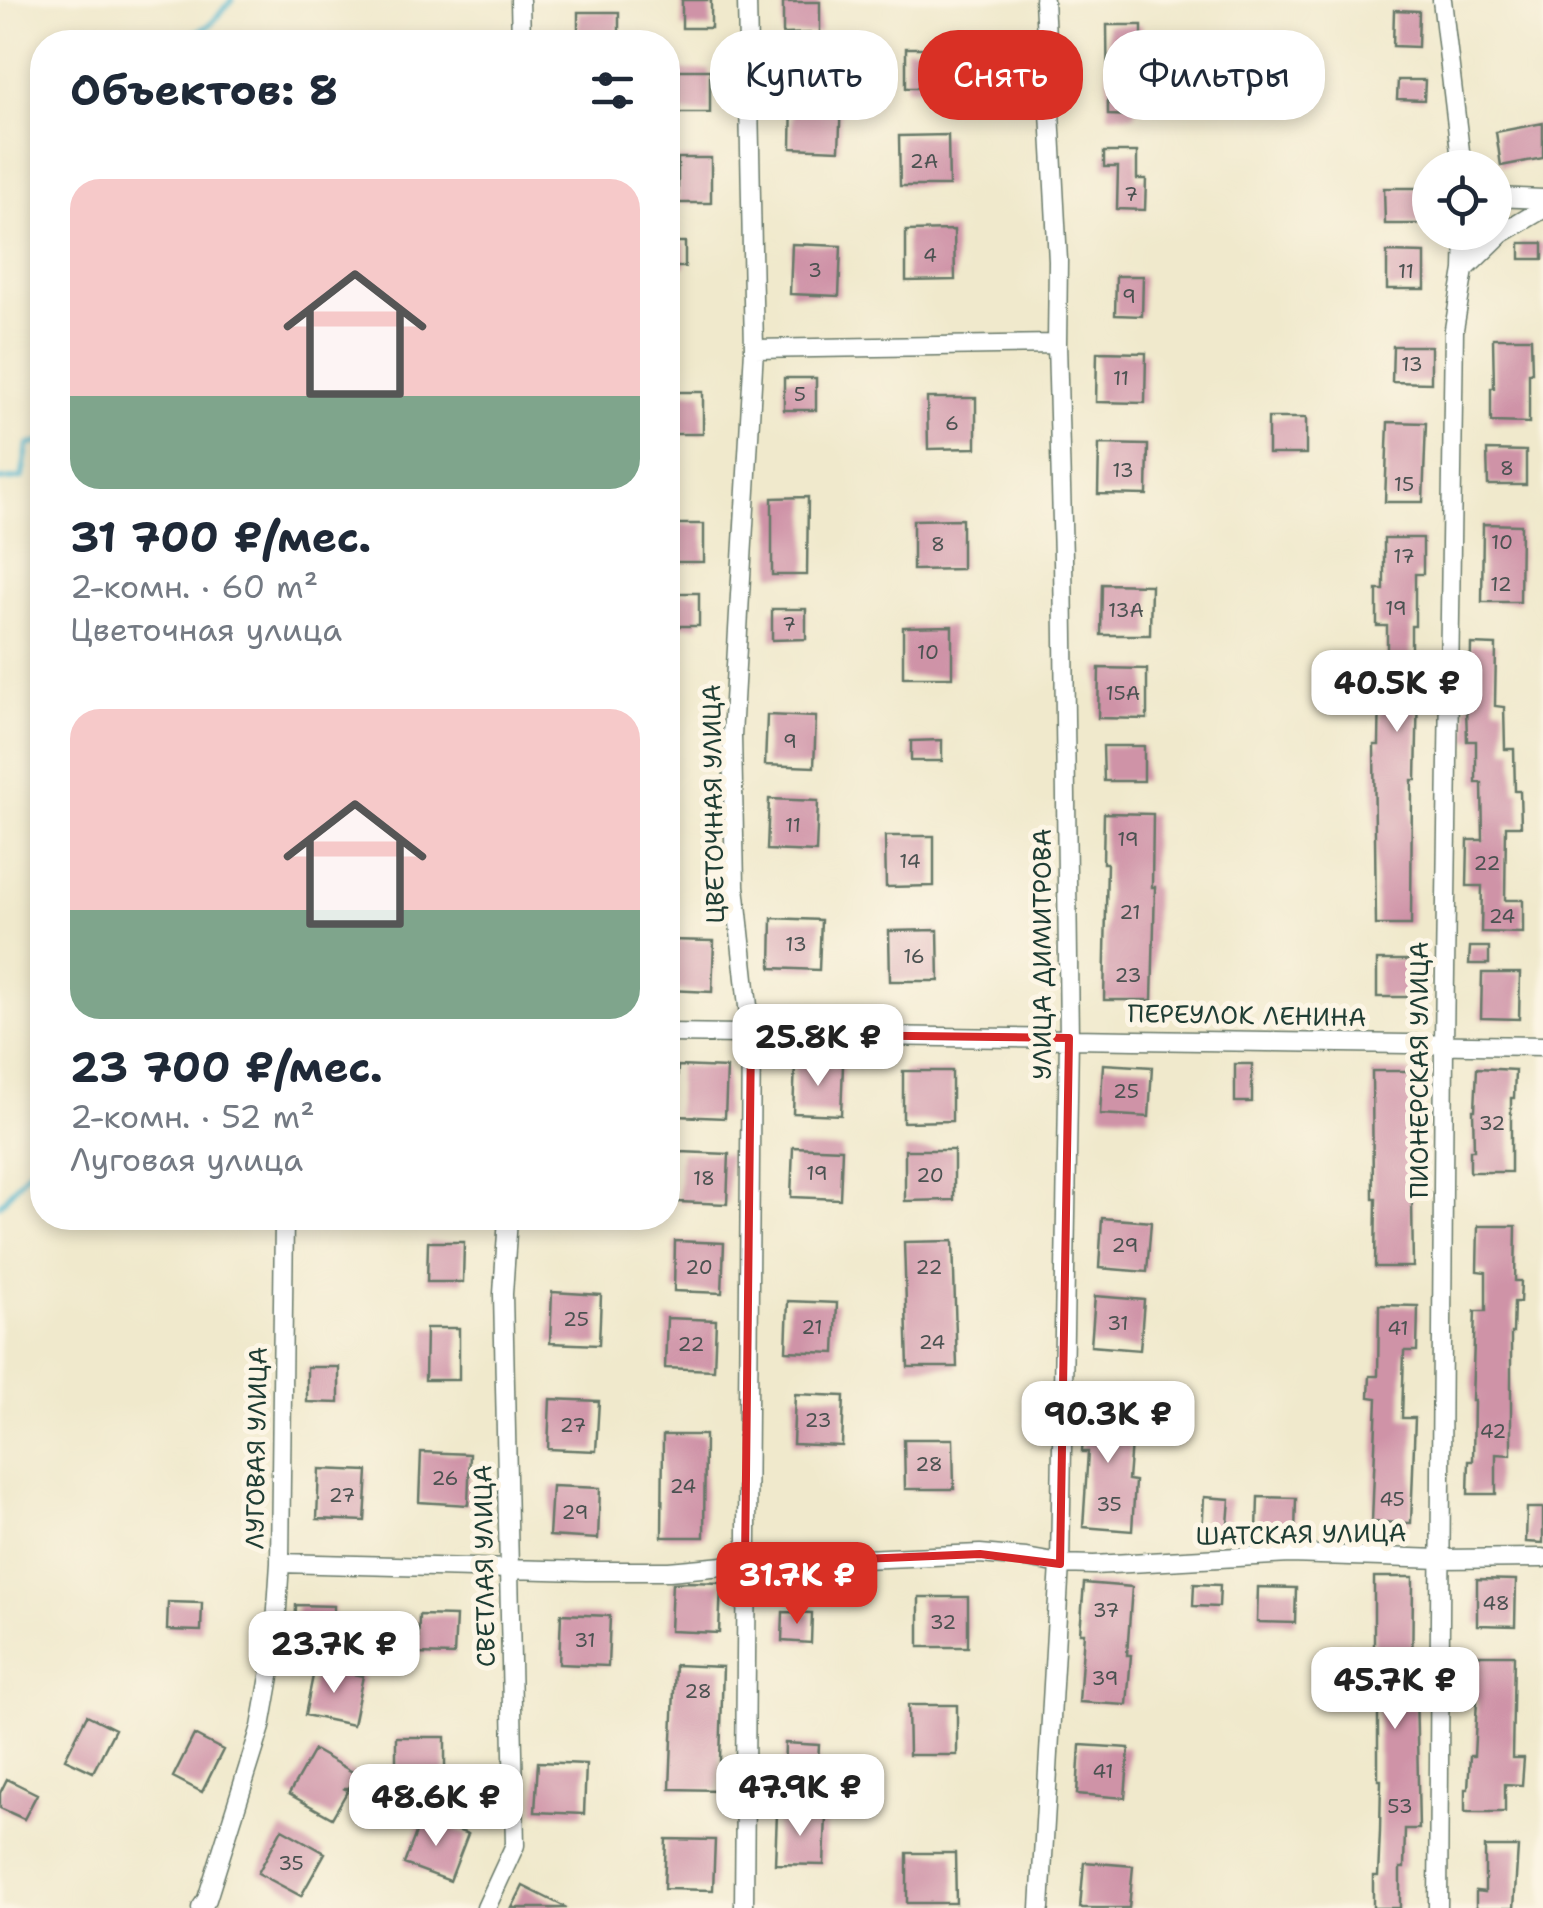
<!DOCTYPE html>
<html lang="ru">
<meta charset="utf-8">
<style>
:root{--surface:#fff;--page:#f2f2f3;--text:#1f2937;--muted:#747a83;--accent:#d93025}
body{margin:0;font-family:"Shantell Sans",sans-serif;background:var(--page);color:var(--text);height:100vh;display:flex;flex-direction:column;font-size:38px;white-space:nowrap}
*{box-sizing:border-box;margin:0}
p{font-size:32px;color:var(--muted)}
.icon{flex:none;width:55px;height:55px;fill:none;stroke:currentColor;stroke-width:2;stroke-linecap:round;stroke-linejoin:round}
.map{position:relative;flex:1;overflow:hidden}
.drawer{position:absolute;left:30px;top:30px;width:650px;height:1200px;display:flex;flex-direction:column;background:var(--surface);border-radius:40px;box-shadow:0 5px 15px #0003}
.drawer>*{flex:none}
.hud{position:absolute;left:710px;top:30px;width:682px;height:90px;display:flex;gap:20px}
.tools{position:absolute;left:1412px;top:150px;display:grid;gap:20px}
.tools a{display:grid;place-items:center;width:100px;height:100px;border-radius:50%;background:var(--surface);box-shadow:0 5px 15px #0003;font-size:50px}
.price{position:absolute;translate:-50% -85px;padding:0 22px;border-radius:20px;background:#fff;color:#222;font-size:32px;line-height:65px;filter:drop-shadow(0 2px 5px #0008)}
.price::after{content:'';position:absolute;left:50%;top:60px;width:30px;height:22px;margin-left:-15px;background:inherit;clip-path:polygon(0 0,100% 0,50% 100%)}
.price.current{background:var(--accent);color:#fff}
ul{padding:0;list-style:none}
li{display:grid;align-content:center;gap:20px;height:530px;padding:0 40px}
li span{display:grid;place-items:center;height:310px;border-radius:30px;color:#555}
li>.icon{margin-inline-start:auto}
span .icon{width:180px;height:180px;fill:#fffc;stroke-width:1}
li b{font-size:42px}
h2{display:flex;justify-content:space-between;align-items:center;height:120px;padding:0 40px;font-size:42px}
.chip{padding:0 35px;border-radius:40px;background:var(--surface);box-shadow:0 5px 15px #0003;font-size:35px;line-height:90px}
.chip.current{background:var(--accent);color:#fff}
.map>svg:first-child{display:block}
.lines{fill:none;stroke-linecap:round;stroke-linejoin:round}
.stream{stroke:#51b7cf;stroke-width:5}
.building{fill:#cf93a7}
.minor-casing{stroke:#687969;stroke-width:21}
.minor{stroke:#fff;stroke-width:18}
.marked{fill:none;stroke:#d62828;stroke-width:8;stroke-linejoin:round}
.labels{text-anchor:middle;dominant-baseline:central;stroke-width:10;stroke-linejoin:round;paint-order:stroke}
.number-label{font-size:20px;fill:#4b5251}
.street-label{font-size:25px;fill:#1f3d34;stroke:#fcf5e5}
</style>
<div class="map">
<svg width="1543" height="1908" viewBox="0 0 1543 1908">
<rect width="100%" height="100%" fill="#fcf5e5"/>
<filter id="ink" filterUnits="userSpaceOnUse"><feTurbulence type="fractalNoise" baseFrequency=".01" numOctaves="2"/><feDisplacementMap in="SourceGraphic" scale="20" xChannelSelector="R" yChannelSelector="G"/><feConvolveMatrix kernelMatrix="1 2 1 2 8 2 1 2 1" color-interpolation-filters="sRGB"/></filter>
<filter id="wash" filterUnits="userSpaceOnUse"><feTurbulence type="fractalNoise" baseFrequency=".0048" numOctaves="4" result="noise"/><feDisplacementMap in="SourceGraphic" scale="40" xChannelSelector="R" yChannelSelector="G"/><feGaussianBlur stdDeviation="2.25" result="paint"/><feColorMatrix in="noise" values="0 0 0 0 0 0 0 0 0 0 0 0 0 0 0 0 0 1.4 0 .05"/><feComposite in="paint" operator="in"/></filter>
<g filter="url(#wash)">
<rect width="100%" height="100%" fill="#f0e9cc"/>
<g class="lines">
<!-- stream -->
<path class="stream" d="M183 42 184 38 210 25 232 0
M0 480 22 478 28 445 42 442
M0 1205 42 1154"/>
</g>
<g id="blocks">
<!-- building -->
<path class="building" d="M682 0H711V28H682Z
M783 2H820V33L783 34Z
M1394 10 1419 11 1418 47 1393 46Z
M578 12H619V36H578Z
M1107 25H1142V66H1134L1135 116 1108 115Z
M906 48H939V88H906Z
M679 70H710V113H679Z
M1398 80H1425L1424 100 1397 99Z
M792 98 841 100 839 150 791 148Z
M1543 123V158L1501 166 1496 132Z
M948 135 949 186H900L899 136Z
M1104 152H1137V179H1146L1145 210 1117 209 1118 167H1104Z
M678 158H711V203H678Z
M1384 188H1423V224H1385Z
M954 230 955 280 906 281V231Z
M668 242H685V267H668Z
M1520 243H1543V259H1520Z
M792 244 841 246 839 296 790 294Z
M1387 252 1425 253V289H1387Z
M1116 276H1143L1142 316 1115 315Z
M1493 338H1531L1532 373H1529V423L1491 422V388H1494Z
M1393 346H1431V383L1392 382Z
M1097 352 1146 353 1145 403 1096 402Z
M784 378H816V410H784Z
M672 392H703V434H672Z
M927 398H976V448L928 449Z
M1268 418H1306V454H1268Z
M1388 422 1426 423 1423 502H1385Z
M1099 444 1148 445 1147 495 1098 494Z
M1487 450 1526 451V485H1488Z
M808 497 807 575H772V498Z
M962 519V569L913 570V520Z
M668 524H704V562H668Z
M1483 524 1521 525 1520 602H1482Z
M1384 538H1423V574H1415V626H1411V688H1418L1416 780H1412L1411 925H1376L1374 745H1379L1380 688H1387V626H1377V590H1384Z
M1102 584 1151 585 1150 635H1101Z
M674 593H699V626H674Z
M772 609H806V639L772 640Z
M952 626V677H903V627Z
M1471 644 1496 645 1495 706 1504 707 1505 749H1514L1515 791H1520L1521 826H1506L1505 900H1523V933L1481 932 1482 886H1467L1468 840H1483L1482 783H1476V741H1467L1466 706H1470Z
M1099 668 1147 669V719L1098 718Z
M767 715 816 717 814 767 765 765Z
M942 740V761H911V741Z
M1103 746H1144V781H1104Z
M769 799 818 801 816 852 767 850Z
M1104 813 1153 814 1152 887H1155L1152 1000H1104L1107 863H1103Z
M885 836H934V886L886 887Z
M772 918 821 920 819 970 771 968Z
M938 930 939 981H890L889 931Z
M668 940 714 941 712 992 668 990Z
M1470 947H1489V964H1469Z
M1377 960H1416L1415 997H1377Z
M1482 973H1520L1519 1019 1481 1018Z
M795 1063 843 1065 841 1115 793 1113Z
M1103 1064 1152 1067 1149 1117 1100 1114Z
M1235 1064H1252V1102H1235Z
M678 1066 727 1068 725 1118 676 1116Z
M1477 1068 1515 1070 1514 1098H1511V1172H1470V1150H1474L1473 1110H1475Z
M903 1071H952V1121L903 1122Z
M1372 1071H1410L1413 1267H1375L1376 1199H1373Z
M793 1147 842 1149 840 1199 791 1197Z
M905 1150H954V1200L905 1201Z
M680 1152 729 1154 727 1204 678 1202Z
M1102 1218 1151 1222 1147 1272 1099 1268Z
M1478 1226H1516L1515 1281H1521L1520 1302H1514L1513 1333H1511V1455L1496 1454V1494H1468L1469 1461H1473L1474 1401H1472L1475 1311H1486V1272L1477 1271Z
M675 1241 724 1243 722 1293 674 1291Z
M953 1241 957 1367H908L904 1242Z
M428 1242H464L463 1282H427Z
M552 1292 601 1295 599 1345 550 1343Z
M1095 1296 1144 1300 1140 1350 1091 1346Z
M788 1301 837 1303 835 1353 786 1351Z
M1379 1305 1418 1306 1417 1351H1404L1402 1418H1415L1411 1523 1372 1522 1377 1398 1369 1397 1370 1376H1378Z
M667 1318 716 1320 714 1370 665 1368Z
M426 1328H459V1380H425Z
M307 1367H339V1403L307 1402Z
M795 1394 844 1396 842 1446 793 1444Z
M550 1399 599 1401 596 1451 548 1449Z
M1085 1401 1134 1405 1128 1480 1135 1481 1132 1531 1083 1527 1088 1452H1082Z
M663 1435H705L704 1537H662Z
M904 1439H953L954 1489H905Z
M421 1452 470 1454 468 1505 419 1502Z
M319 1469 368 1471 365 1521 317 1519Z
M552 1486 600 1488 598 1539 549 1536Z
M1204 1497 1230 1499 1227 1537 1202 1535Z
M1258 1497 1296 1498 1295 1533 1257 1531Z
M1527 1508H1543V1543L1526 1542Z
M1374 1577H1413L1412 1690H1416L1419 1829H1405L1404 1868H1400V1908H1373V1876H1378L1380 1832 1381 1780H1378V1680H1374Z
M1477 1579 1516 1580 1515 1626 1477 1625Z
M690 1582 721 1583 719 1633 670 1631 672 1583Z
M1084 1583 1132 1587 1127 1655H1131L1127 1705 1079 1702 1084 1633H1080Z
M1194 1584 1220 1585 1219 1607 1193 1606Z
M1258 1587 1296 1588 1295 1623 1257 1622Z
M919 1597H968V1647H919Z
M168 1602 202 1603 201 1631 167 1630Z
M296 1605 334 1606 333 1642 295 1641Z
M783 1612 812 1613 811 1643 782 1641Z
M561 1614 610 1616 608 1666 559 1664Z
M419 1615 456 1616 454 1655 418 1654Z
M1476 1655H1514L1512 1758H1524L1522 1785 1505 1784V1812H1465V1789H1468L1470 1756H1474L1477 1700H1475Z
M675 1665 723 1667 719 1790 670 1789Z
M315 1666 363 1676 353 1725 305 1715Z
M908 1705H957V1755H909Z
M87 1715 115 1729 93 1772 65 1759Z
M194 1735 223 1750 202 1792 173 1777Z
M396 1737H445V1787H396Z
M785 1743 819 1745 817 1779 784 1778Z
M1080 1745 1129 1748 1125 1798 1077 1794Z
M314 1750 356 1774 349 1788H343L348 1790 332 1818 289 1794Z
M538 1762 586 1764 584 1814 535 1812Z
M7 1779 37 1794 24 1819 0 1808V1793Z
M777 1813 826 1815 824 1865 775 1864Z
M422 1817 468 1834 450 1881 404 1864Z
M282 1829 325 1853 301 1896 258 1873Z
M666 1839 715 1840 713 1890 664 1889Z
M1485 1847H1518L1514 1908H1476V1891L1485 1892Z
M907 1853H955L956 1903H907Z
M1084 1862 1133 1866 1129 1908H1080Z
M523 1886 567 1908H512Z"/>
</g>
</g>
<g filter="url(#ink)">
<use href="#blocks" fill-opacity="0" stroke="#687969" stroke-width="2.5"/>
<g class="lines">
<!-- minor casing -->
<g class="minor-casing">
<path id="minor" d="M520 0 521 42
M1442 0 1462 168
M1495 197 1543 199
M1464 270 1501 234 1543 209
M754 349 1057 344
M668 1033 1543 1046
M280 1563 586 1571H669L745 1564 980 1554 1026 1558 1060 1564 1094 1565 1290 1554 1441 1559 1543 1558
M201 1908 207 1899 261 1727 274 1654 280 1563 284 1218
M486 1908 515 1845 503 1294 508 1218
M744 1908 751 1034 735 886 732 736 754 349 747 0
M1040 1908 1060 1564 1069 1038 1063 558 1057 344 1058 261 1044 0
M1438 1908 1444 1043 1454 329 1464 270 1465 232"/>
</g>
<!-- minor -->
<use href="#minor" class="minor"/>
</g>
</g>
<!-- marked area -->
<path class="marked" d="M751 1034 1069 1038 1060 1564 980 1554 745 1564Z"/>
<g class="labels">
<!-- number labels -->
<g class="number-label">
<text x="924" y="161">2А</text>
<text x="1131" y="194">7</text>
<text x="930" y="255">4</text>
<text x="815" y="270">3</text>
<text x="1406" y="271">11</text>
<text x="1129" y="296">9</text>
<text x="1412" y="364">13</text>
<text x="1121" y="378">11</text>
<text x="800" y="394">5</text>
<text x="952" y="423">6</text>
<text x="1507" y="468">8</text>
<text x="1123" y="470">13</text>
<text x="1404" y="484">15</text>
<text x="1502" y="542">10</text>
<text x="938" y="544">8</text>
<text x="1404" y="556">17</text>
<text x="1501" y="584">12</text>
<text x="1396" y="608">19</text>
<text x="1126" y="610">13А</text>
<text x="789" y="624">7</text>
<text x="928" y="652">10</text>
<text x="1123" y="693">15А</text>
<text x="790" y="741">9</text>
<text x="793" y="825">11</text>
<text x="1128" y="839">19</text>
<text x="910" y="861">14</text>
<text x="1487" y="863">22</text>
<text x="1130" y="912">21</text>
<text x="1502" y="916">24</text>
<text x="796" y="944">13</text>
<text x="914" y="956">16</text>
<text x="1128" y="975">23</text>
<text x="1126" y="1091">25</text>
<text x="1492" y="1123">32</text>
<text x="817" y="1173">19</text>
<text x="930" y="1175">20</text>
<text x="704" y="1178">18</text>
<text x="1125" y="1245">29</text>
<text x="699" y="1267">20</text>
<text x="929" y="1267">22</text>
<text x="576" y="1319">25</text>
<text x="1118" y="1323">31</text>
<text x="812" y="1327">21</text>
<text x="1398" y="1328">41</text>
<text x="932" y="1342">24</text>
<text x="691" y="1344">22</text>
<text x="818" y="1420">23</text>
<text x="573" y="1425">27</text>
<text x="1493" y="1431">42</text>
<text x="929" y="1464">28</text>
<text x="445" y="1478">26</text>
<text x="683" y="1486">24</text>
<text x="342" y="1495">27</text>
<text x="1392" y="1499">45</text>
<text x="1109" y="1504">35</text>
<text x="575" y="1512">29</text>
<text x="1496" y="1603">48</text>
<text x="1106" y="1610">37</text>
<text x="943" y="1622">32</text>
<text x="585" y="1640">31</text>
<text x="1105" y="1678">39</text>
<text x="698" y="1691">28</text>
<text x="1103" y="1771">41</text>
<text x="1400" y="1806">53</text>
<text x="291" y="1863">35</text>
</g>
<!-- street labels -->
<g class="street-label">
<text transform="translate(713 804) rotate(-91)">ЦВЕТОЧНАЯ УЛИЦА</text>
<text transform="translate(1042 954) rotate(-90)">УЛИЦА ДИМИТРОВА</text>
<text transform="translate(1247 1015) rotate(1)">ПЕРЕУЛОК ЛЕНИНА</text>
<text transform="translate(1419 1070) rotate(-90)">ПИОНЕРСКАЯ УЛИЦА</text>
<text transform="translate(256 1448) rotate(-89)">ЛУГОВАЯ УЛИЦА</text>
<text transform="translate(1301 1534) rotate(-1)">ШАТСКАЯ УЛИЦА</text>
<text transform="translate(484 1566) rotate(-91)">СВЕТЛАЯ УЛИЦА</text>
</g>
</g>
</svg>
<div class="tools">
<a><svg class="icon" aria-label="locate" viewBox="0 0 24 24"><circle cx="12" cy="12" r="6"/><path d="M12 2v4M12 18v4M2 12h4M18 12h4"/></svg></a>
</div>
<b class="price" style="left:1397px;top:735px">40.5K ₽</b>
<b class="price" style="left:818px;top:1089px">25.8K ₽</b>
<b class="price" style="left:1108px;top:1466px">90.3K ₽</b>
<b class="price current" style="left:797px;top:1627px">31.7K ₽</b>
<b class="price" style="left:334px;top:1696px">23.7K ₽</b>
<b class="price" style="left:1395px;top:1732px">45.7K ₽</b>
<b class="price" style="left:800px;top:1839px">47.9K ₽</b>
<b class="price" style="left:436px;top:1849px">48.6K ₽</b>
<div class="hud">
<a class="chip">Купить</a>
<a class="chip current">Снять</a>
<a class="chip">Фильтры</a>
</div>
<section class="drawer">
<h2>Объектов: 8<svg class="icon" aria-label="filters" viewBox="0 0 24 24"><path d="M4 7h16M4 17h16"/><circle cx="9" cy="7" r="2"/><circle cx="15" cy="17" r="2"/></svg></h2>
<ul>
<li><span style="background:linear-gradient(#f6c9c9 70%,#7fa58c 0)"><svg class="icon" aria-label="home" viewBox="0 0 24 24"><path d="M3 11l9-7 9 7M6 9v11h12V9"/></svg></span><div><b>31 700 ₽/мес.</b><p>2-комн. · 60 m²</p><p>Цветочная улица</p></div></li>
<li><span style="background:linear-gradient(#f6c9c9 65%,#7fa58c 0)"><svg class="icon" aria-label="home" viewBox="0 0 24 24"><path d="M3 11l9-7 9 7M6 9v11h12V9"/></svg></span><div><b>23 700 ₽/мес.</b><p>2-комн. · 52 m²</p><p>Луговая улица</p></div></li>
</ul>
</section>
</div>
